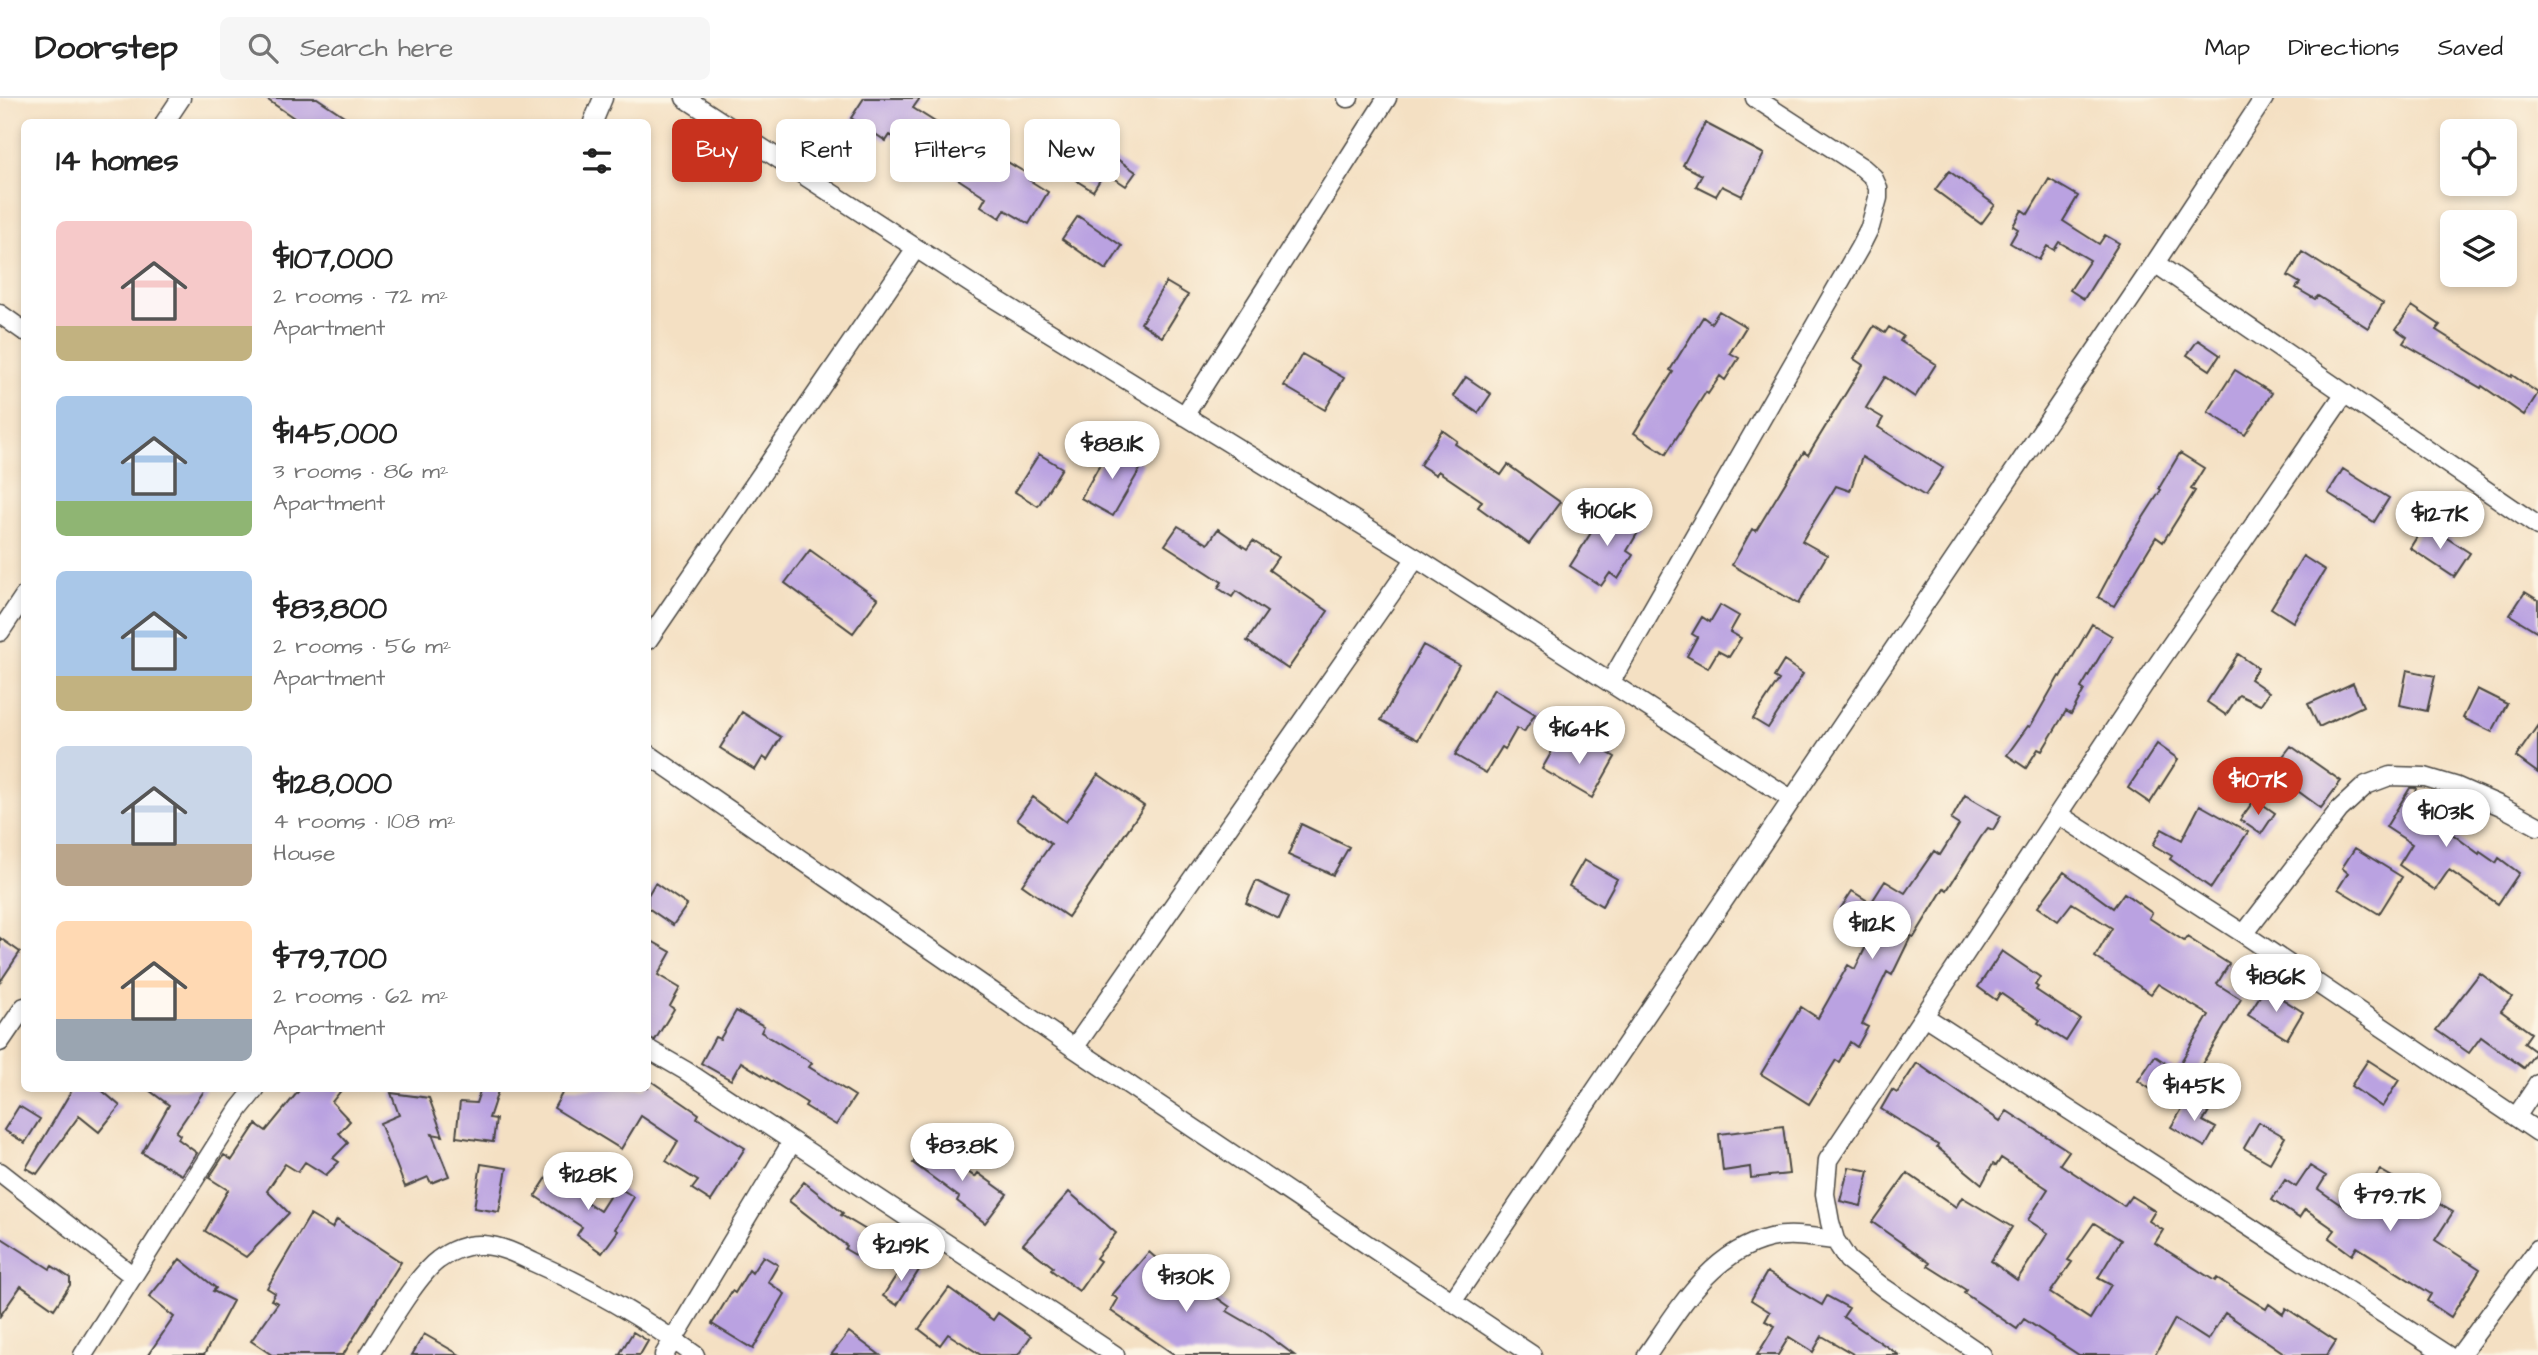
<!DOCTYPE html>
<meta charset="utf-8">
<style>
:root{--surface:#fff;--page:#f6f6f6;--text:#222;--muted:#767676;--line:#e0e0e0;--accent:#c8321e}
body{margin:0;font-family:"Architects Daughter",sans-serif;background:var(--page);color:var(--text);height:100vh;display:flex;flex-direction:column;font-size:26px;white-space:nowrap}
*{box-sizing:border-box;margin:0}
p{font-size:23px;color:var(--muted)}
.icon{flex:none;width:38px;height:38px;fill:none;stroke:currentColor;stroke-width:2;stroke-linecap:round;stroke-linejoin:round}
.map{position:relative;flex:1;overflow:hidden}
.sheet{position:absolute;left:21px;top:21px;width:630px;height:973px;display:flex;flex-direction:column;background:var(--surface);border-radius:10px;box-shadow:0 4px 10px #0003}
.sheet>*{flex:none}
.banner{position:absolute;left:672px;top:21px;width:665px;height:63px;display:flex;gap:14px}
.tools{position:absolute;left:2440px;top:21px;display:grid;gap:14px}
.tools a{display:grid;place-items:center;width:77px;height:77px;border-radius:10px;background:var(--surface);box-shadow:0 4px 10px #0003;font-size:35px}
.price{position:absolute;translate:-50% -60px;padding:0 16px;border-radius:24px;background:#fff;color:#222;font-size:23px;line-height:46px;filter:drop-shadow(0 2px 4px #0008)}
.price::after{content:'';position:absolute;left:50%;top:42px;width:21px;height:16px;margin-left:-10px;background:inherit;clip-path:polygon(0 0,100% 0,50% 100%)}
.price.current{background:var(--accent);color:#fff}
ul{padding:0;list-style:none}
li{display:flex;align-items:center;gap:21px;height:175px;padding:0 35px}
li span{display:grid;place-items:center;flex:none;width:196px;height:140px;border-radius:10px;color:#555}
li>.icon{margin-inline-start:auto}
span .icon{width:84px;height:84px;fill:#fffc;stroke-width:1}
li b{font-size:30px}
h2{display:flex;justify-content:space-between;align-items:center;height:84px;padding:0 35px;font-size:30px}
.tag{padding:0 24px;border-radius:10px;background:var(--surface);box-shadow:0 4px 10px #0003;font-size:24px;line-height:63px}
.tag.current{background:var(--accent);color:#fff}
header{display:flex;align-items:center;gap:42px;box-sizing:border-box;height:98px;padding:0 35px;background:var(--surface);border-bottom:2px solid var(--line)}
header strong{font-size:33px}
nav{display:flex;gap:38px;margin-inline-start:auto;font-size:24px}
.search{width:490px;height:63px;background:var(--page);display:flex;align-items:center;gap:18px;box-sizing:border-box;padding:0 24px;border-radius:10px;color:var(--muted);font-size:26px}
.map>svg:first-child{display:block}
.building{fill:#baa2e1;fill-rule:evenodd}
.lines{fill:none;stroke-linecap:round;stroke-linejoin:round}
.street-casing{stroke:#494642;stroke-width:21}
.street{stroke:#fff;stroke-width:18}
</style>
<header>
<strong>Doorstep</strong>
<div class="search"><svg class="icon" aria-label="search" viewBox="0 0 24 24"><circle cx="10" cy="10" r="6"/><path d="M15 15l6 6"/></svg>Search here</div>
<nav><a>Map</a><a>Directions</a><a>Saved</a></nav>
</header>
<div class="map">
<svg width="2538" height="1257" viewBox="0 0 2538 1257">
<rect width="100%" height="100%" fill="#fcf5e5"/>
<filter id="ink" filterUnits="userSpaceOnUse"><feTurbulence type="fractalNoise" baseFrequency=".0143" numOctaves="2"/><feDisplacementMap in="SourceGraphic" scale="14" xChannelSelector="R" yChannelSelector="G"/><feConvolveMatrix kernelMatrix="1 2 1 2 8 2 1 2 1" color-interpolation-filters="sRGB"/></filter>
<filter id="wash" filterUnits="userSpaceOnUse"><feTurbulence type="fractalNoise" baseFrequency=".00686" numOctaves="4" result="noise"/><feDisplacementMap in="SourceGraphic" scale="28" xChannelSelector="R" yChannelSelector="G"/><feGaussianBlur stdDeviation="1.57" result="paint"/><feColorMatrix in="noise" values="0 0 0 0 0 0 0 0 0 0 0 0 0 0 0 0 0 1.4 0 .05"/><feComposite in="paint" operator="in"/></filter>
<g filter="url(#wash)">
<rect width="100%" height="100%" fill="#f4e0c3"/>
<g id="blocks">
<!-- building -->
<path class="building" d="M265 0H317L353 24H300Z
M864 0H920L913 10 997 63 999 59 1031 78 1029 82 1048 94 1029 126 1005 112 1000 120 981 108 986 99 978 94 890 37 886 43 851 20Z
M1705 25 1764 56 1742 98 1722 88 1716 98 1696 88 1702 77 1683 67Z
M1095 46 1136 74 1126 88 1105 74 1093 93 1077 83 1089 63 1086 61Z
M1949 73 1995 107 1981 126 1935 92Z
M2049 81 2078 98 2063 123 2099 146 2105 137 2119 145 2084 201 2070 192 2090 162 2059 144 2054 152 2047 148 2039 162 2010 145 2018 131 2013 128 2022 112 2028 116Z
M1078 118 1122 148 1106 172 1062 141Z
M2302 154 2383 205 2368 230 2318 198 2315 201 2296 190 2300 185 2288 178Z
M1166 184 1188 197 1162 239 1141 225Z
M2412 208 2440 227 2436 232 2511 279 2512 277 2538 295 2524 317 2482 288 2481 290 2403 245 2407 239 2396 231Z
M1719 213 1746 229 1730 255 1739 260 1725 282 1720 278 1708 296 1706 294 1666 356 1634 335 1673 274 1670 272 1703 219 1711 225Z
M1874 228 1885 235 1889 229 1903 238 1900 243 1936 266 1915 299 1885 279 1866 310 1883 320 1878 329 1943 370 1925 398 1862 359 1850 393 1836 388 1802 443 1827 457 1798 506 1732 467 1752 431 1756 433 1804 354 1808 357 1863 267 1854 261Z
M2198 242 2220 257 2210 272 2187 257Z
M1302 256 1344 280 1325 312 1284 288Z
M2235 272 2272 295 2245 337 2208 314Z
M1466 279 1491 296 1478 315 1453 298Z
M1442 332 1457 343 1455 346 1501 377 1508 367 1560 404 1529 446 1478 409 1482 403 1438 373 1436 377 1420 367Z
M1111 347 1143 366 1113 418 1081 400Z
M2180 355 2204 370 2191 391 2195 393 2163 444 2156 439 2114 508 2098 499 2128 443 2161 392 2159 390Z
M1039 356 1062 370 1038 408 1015 394Z
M2343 371 2389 400 2374 424 2328 395Z
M1608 408 1641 429 1627 453 1633 457 1618 481 1610 475 1601 488 1570 468Z
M2425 426 2470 455 2454 479 2410 450Z
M1178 428 1208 446 1218 431 1247 451 1253 443 1278 459 1269 472 1328 513 1288 571 1247 543 1267 514 1236 493 1232 499 1218 490 1222 484 1165 447Z
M810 452 878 501 853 535 785 485Z
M2303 458 2325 472 2293 524 2271 510Z
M2525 494 2538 502V534L2510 517Z
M1720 507 1739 518 1730 534 1741 540 1729 559 1718 553 1708 570 1687 558 1697 539 1692 536 1702 519 1710 524Z
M2092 526 2112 538 2081 590 2084 592 2071 616 2066 613 2042 653 2038 651 2026 670 2007 657 2028 628 2030 629 2059 578 2061 579Z
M1423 547 1459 567 1418 642 1381 622Z
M2238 556 2258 570 2250 581 2269 594 2260 607 2239 597 2226 617 2207 604Z
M1784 563 1803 576 1768 630 1753 621 1779 582 1774 579Z
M2407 572 2435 578 2427 613 2400 607Z
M2353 585 2363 608 2319 629 2308 606Z
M1494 591 1535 616 1524 634 1517 630 1505 651 1502 649 1486 675 1455 657Z
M2477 591 2507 606 2492 634 2463 620Z
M742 614 781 639 767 662 763 659 755 672 720 650Z
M2538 627V675L2516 659Z
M1559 641 1583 655 1589 644 1615 659 1592 700 1542 671Z
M2157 646 2178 661 2150 705 2128 690Z
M2291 648 2341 683 2321 710 2291 688 2292 686 2290 684 2294 678 2277 666Z
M1098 676 1144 708 1068 819 1022 787 1051 746 1017 721 1033 699 1066 724Z
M2410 690H2416L2411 715 2415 716 2427 698 2441 707 2443 703 2463 715 2451 735 2479 756 2480 754 2496 765 2499 760 2519 775 2498 806 2449 772 2435 792 2399 767 2412 746 2386 729Z
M1965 697 2001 718 1993 732 1988 730 1981 739 1947 792 1944 790 1914 839 1911 838 1892 877 1887 874 1862 926 1868 929 1857 949 1850 944 1839 964 1836 962 1809 1006 1761 976 1801 909 1818 920 1848 867 1855 871 1874 832 1841 810 1852 793 1871 805 1885 783 1905 795 1934 753 1940 757 1959 727 1951 722Z
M2255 701 2275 715 2261 736 2240 722Z
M2200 707 2248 734 2211 790 2170 761 2172 758 2153 747 2162 731 2182 742Z
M1301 726 1349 749 1333 777 1288 757Z
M2355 750 2402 779 2379 816 2338 791 2348 775 2342 770Z
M1584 762 1617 781 1602 808 1569 788Z
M2064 774 2113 810 2124 795 2152 815 2149 820 2184 843 2187 839 2229 866 2217 886 2241 901 2177 1008 2138 983 2155 958 2176 972 2209 917 2158 886 2151 896 2095 859 2112 830 2072 805 2058 823 2038 809Z
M1256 783 1289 799 1279 821 1246 805Z
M655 785 687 807 673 827 648 810V797Z
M0 840 20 854 0 884Z
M648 841 671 854 658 877 680 890 670 908 674 911 655 942 648 940Z
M2002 853 2040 879 2035 887 2038 889 2036 892 2080 921 2066 943 2038 925 2040 922 2000 895 1996 902 1978 889Z
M2480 875 2512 899 2501 913 2531 935 2524 945 2536 954 2524 970 2481 939 2469 955 2436 932Z
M2265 890 2303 914 2287 941 2248 917Z
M736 913 764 928 761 934 812 965 809 969 855 998 836 1027 805 1008 807 1005 741 964 731 982 701 965 715 939 720 941Z
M2368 962 2399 982 2382 1009 2351 988Z
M1917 965 2000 1023 2007 1013 2069 1053 2060 1066 2124 1108 2131 1098 2155 1113 2149 1123 2163 1132 2155 1145 2215 1183 2217 1180 2266 1211 2269 1206 2283 1216 2286 1210 2336 1243 2327 1257H2287L2225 1215 2208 1242 2175 1221 2155 1257H2079L2024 1221 2017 1231 1964 1195 1966 1192 1928 1168 1930 1165 1872 1124 1907 1075 1956 1109 1962 1099 2012 1129 1991 1163 2017 1182 2048 1135 2028 1122 2048 1091 2001 1060 1996 1068 1993 1066 1982 1086 1937 1049 1938 1047 1881 1011 1892 992 1897 995ZM2094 1125 2121 1142 2098 1180 2111 1187 2090 1221 2050 1195 2072 1164 2068 1162Z
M648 981 699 1016 697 1020 745 1050 711 1103 692 1091 698 1083 666 1063 678 1043 641 1018 621 1051 554 1010 565 990H648Z
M73 990H99L120 1008 99 1034 79 1018 37 1076 26 1070Z
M146 990H206L176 1034 180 1037 178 1041 197 1055 182 1077 142 1055 169 1007Z
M301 990H343L332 1004 350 1023 339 1035 348 1045 333 1060 339 1064 326 1077 305 1064 298 1074 285 1066 267 1093 289 1115 246 1159 205 1133 228 1092 209 1080 224 1057 232 1062 256 1026 266 1033Z
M481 990H499L489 1020 496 1021 493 1044 456 1039 460 1004 476 1005Z
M391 995 429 1000 443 1038 432 1036 449 1078 431 1085 428 1079 405 1089 380 1025 399 1017Z
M2188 1001 2209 1013 2203 1023 2216 1030 2205 1049 2171 1029Z
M19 1008 40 1021 25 1045 4 1032Z
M2259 1024 2285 1039 2270 1065 2244 1050Z
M1783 1028 1789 1076 1751 1080 1750 1069 1723 1073 1719 1036Z
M928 1045 975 1079 978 1075 1007 1096 985 1125 957 1103 959 1099 913 1065Z
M481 1066 507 1070 499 1114 474 1110Z
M2310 1068 2326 1078 2318 1091 2351 1114 2380 1072 2453 1114 2435 1142 2480 1171 2451 1219 2427 1203 2431 1196 2357 1149 2352 1157 2329 1140 2335 1132 2305 1111 2299 1120 2272 1102 2285 1082 2296 1089Z
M1849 1069 1869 1073 1861 1108 1840 1103Z
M548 1078 600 1113 616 1088 634 1099 615 1131 618 1133 602 1155 577 1137 582 1129 535 1098Z
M804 1084 843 1115 841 1117 878 1139 864 1162 845 1151 847 1148 789 1103Z
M1069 1094 1116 1135 1096 1160 1100 1163 1079 1193 1051 1172 1053 1169 1023 1146Z
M310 1117 332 1130 337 1122 401 1164 343 1257H272L251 1243 278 1205 271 1202 275 1195 267 1190Z
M0 1139 50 1171 52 1168 70 1180V1187L54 1211 21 1188 0 1218Z
M1149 1154 1175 1177 1186 1161 1201 1172 1193 1183 1230 1209 1227 1213 1263 1234 1294 1257H1175L1111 1213 1118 1201 1112 1197Z
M763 1158 778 1167 768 1184 785 1196 753 1251 712 1226 732 1193 735 1195 749 1172 752 1175Z
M180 1161 216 1190 213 1193 233 1203 204 1257H148L174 1219 149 1199Z
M905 1164 919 1172 897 1207 883 1198Z
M1767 1174 1822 1207 1827 1198 1849 1210 1843 1219 1899 1257H1855L1822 1238 1813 1254 1789 1239 1778 1257H1757L1775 1228 1765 1223 1770 1214 1751 1202Z
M949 1190 993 1222 998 1215 1031 1238 1018 1257H981L948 1236 940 1247 919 1231Z
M633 1234 648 1243 640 1257H619Z
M849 1234 880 1257H831Z
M424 1236 460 1257H412Z"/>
</g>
</g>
<g filter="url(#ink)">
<use href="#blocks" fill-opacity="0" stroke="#494642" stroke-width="2"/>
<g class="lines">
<!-- street casing -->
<g class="street-casing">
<path id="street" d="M685 0 979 191 1416 460 1791 701
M1347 0H1349
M165 24 181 0
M593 24 603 0
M2155 165 2538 428
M0 216 24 233
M1184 318 1387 0
M0 534 24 498
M648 542 916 150
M1610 585 1860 149 1870 129 1878 100V90L1873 79 1863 70 1755 0
M648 656 1074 950 1532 1257
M2059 717 2244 836 2538 1034
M2244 836 2339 712 2366 687 2390 678 2425 679 2455 688 2501 708 2538 728
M1924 918 2447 1257
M0 944 24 909
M1074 950 1416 460
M648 951 686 973 1115 1257
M2516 1019 2538 986
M0 1074 133 1178
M1452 1204 2155 165 2264 0
M83 1257 239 1011 256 990
M369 1257C385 1233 417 1177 438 1162 451 1152 467 1146 483 1147 501 1148 517 1156 533 1164 590 1189 645 1221 695 1257
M664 1257 792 1044
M1647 1257C1679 1211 1711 1154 1770 1140 1791 1135 1815 1140 1835 1142
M1982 1257 1884 1190 1848 1162 1835 1142 1830 1124 1825 1096 1828 1062 2153 573 2345 295
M2460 1257 2538 1151"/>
</g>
<!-- street -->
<use href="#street" class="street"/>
</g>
</g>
</svg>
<div class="tools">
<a><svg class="icon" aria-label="locate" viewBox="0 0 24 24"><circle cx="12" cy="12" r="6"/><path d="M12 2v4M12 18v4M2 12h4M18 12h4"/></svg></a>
<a><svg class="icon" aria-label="layers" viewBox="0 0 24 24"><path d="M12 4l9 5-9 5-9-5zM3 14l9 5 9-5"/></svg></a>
</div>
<b class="price" style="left:1112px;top:383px">$88.1K</b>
<b class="price" style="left:1607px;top:450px">$106K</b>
<b class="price" style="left:2440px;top:453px">$127K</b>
<b class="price" style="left:1579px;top:668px">$164K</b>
<b class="price current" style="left:2258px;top:719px">$107K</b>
<b class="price" style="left:2446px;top:751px">$103K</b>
<b class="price" style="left:1872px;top:863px">$112K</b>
<b class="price" style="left:2276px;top:916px">$186K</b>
<b class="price" style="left:2194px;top:1025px">$145K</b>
<b class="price" style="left:962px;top:1085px">$83.8K</b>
<b class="price" style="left:588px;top:1114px">$128K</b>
<b class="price" style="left:2390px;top:1135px">$79.7K</b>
<b class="price" style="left:901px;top:1185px">$219K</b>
<b class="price" style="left:1186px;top:1216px">$130K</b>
<div class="banner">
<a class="tag current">Buy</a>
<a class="tag">Rent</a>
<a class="tag">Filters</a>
<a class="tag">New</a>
</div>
<section class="sheet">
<h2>14 homes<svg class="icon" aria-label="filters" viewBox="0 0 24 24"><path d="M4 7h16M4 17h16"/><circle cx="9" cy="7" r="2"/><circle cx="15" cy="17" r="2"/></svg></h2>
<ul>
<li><span style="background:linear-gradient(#f6c9c9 75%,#c2b280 0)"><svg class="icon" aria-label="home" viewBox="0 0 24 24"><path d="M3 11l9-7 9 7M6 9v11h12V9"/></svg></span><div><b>$107,000</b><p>2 rooms · 72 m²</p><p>Apartment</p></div></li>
<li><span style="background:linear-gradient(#a9c7e8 75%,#8fb573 0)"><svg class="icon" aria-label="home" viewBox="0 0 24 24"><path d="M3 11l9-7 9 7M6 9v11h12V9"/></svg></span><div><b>$145,000</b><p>3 rooms · 86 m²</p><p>Apartment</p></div></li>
<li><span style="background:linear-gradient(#a9c7e8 75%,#c2b280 0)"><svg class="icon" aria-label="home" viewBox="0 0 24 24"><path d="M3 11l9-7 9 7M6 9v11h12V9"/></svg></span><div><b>$83,800</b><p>2 rooms · 56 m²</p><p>Apartment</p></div></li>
<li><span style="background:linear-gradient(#c9d6e8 70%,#b9a48a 0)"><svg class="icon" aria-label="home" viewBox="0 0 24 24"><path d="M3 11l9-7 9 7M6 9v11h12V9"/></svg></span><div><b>$128,000</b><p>4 rooms · 108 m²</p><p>House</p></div></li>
<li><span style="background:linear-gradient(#ffd9b3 70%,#9aa5b1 0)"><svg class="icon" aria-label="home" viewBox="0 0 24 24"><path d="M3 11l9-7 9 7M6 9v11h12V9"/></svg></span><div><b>$79,700</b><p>2 rooms · 62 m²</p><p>Apartment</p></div></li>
</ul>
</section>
</div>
